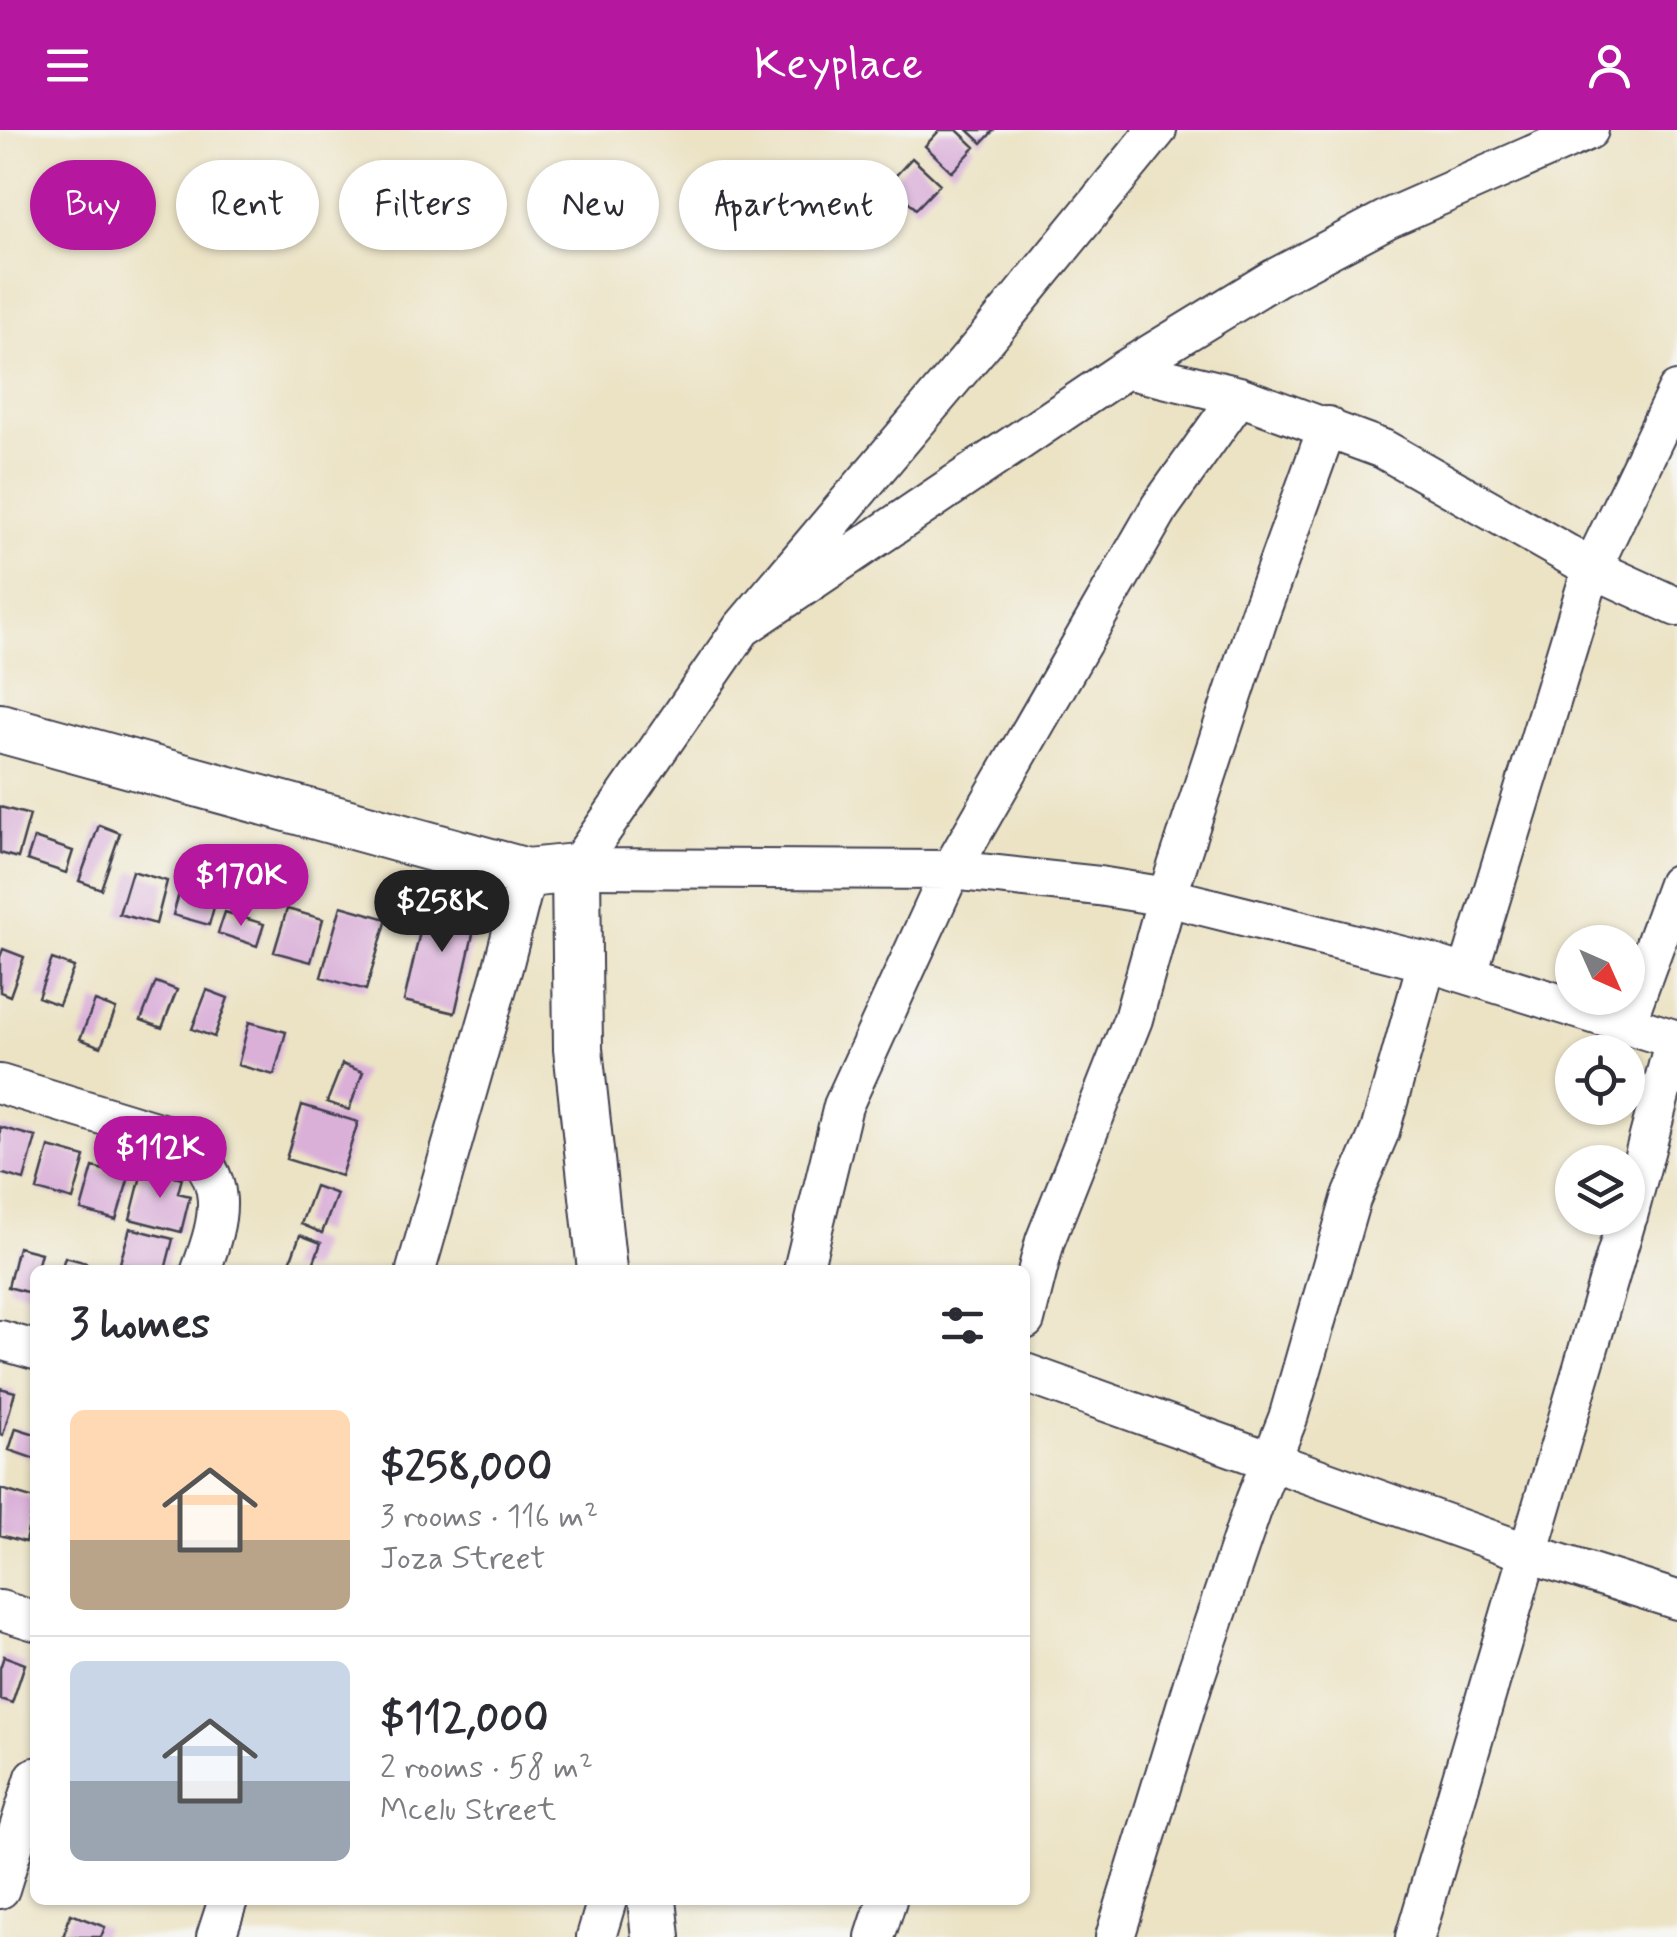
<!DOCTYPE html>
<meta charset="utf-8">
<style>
:root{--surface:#fff;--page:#f2f2f3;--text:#2b2b33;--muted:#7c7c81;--line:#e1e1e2;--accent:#b5179e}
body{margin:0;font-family:Mynerve,sans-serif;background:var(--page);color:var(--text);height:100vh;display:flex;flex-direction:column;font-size:38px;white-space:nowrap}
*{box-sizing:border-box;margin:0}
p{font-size:32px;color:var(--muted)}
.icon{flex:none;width:55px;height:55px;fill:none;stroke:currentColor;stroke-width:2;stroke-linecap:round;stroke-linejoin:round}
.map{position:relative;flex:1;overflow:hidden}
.drawer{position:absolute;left:30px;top:1135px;width:1000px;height:640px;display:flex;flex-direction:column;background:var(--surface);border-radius:15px;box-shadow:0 2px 8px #0004}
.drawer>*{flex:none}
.banner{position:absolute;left:30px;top:30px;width:1000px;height:90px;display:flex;gap:20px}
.needle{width:65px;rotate:135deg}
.tools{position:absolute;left:1555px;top:795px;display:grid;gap:20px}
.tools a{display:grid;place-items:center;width:90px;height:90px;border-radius:50%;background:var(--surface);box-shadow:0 2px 8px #0004;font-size:50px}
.price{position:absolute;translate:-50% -85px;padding:0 22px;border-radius:35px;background:var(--accent);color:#fff;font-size:32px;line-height:65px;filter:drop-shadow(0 2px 5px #0008)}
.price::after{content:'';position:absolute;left:50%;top:60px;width:30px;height:22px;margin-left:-15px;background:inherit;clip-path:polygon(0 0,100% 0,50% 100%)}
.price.current{background:#222;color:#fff}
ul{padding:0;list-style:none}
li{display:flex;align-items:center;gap:30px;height:250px;padding:0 40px}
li+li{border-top:2px solid var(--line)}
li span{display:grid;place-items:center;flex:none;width:280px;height:200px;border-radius:15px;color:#555}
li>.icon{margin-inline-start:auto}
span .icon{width:120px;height:120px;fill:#fffc;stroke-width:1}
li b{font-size:42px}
h2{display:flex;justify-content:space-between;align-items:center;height:120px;padding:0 40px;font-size:42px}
.tag{padding:0 35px;border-radius:45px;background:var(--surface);box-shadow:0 2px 8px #0004;font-size:35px;line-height:90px}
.tag.current{background:var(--accent);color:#fff}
header{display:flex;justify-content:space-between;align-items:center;height:130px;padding:0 40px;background:var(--accent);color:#fff;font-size:45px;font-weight:600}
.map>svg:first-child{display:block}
.building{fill:#dab0d9}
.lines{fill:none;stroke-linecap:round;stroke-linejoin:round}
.minor-casing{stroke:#403f50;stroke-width:42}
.tertiary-casing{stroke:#403f50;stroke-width:52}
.minor{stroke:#fff;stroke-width:38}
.tertiary{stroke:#fff;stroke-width:48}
</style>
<header><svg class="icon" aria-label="menu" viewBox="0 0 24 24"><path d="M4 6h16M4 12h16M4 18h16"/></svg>Keyplace<svg class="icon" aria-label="person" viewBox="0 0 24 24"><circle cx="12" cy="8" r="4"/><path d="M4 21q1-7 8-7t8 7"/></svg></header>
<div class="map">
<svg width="1677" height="1807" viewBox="0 0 1677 1807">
<rect width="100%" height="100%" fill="#f6f6f2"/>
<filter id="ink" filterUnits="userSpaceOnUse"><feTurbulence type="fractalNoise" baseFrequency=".01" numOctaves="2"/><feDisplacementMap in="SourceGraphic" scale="20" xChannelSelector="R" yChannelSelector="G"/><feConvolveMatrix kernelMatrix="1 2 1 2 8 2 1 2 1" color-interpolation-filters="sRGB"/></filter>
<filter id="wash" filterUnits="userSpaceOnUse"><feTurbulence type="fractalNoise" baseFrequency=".0048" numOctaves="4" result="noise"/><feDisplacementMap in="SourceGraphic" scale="40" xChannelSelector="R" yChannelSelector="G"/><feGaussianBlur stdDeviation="2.25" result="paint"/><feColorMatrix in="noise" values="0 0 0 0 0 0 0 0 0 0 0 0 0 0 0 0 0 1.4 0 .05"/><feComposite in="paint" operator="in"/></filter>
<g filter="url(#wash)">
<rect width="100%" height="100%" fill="#ece3c5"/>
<g id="blocks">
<!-- building -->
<path class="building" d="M940 0H957L975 17 952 42 925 16Z
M968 0H994L982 13Z
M912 28 940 54 916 79 889 53Z
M0 677 30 685 18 728 0 723Z
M99 695 120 703 101 759 79 751Z
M34 708 73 721 66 743 27 730Z
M132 741 167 751 156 794 119 784Z
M185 742 221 752 209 795 173 785Z
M428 767 479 778 455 883 404 871Z
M341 776 387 789 366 860 321 847Z
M287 779 323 789 311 832 274 822Z
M225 782 264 794 257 816 218 803Z
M3 819 24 827 10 866 0 862V827Z
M52 829 74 837 59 875 38 867Z
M156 852 177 860 162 898 141 890Z
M207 860 228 868 214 907 192 899Z
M95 871 116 879 101 917 80 909Z
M249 892 286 902 274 945 238 935Z
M342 934 363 942 349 980 327 972Z
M302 975 358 992 341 1046 286 1029Z
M0 997 36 1007 24 1050 0 1043Z
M49 1017 85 1027 73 1070 37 1060Z
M93 1037 129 1047 116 1090 81 1080Z
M143 1038 182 1048 178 1063 190 1066 181 1102 130 1089Z
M315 1056 337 1064 322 1103 301 1094Z
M130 1098 173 1109 165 1140H144L120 1133Z
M300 1105 321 1113 311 1140H287Z
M18 1117 41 1123 30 1163 8 1157Z
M65 1127 87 1133 85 1140H61Z
M0 1258 15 1262 3 1305 0 1304Z
M16 1298 35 1304V1329L9 1320Z
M1 1359 35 1369 25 1412 0 1405Z
M4 1526 25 1534 12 1573 0 1569V1538Z
M71 1784 105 1797 101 1807H63Z"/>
</g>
</g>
<g filter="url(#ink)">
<use href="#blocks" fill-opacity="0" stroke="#403f50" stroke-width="2.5"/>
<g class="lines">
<!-- minor casing -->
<g class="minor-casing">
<path id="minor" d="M1126 239 1239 266 1383 319 1592 438 1677 477
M742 498 1126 239 1275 148 1389 88 1589 0
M576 738 951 740 1099 756 1167 767 1427 832 1677 910
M576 738 742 498 987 208 1157 0
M1468 843 1592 438 1677 261
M1626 893 1677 754
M0 954 181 1009C230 1048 221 1086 201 1140
M1628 1086 1675 909
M416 1140 503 837 527 743
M803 1140 843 976 951 740 1160 377 1239 266
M1025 1190 1045 1111 1133 889 1167 767 1259 486 1328 296
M0 1210 35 1220
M1025 1243 1528 1423 1677 1470
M0 1480 35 1491
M0 1759 35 1647
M216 1807 228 1770
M596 1807 607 1770
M875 1807 887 1770
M1115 1807 1193 1553 1255 1371 1288 1288 1351 1069 1380 1001 1427 832
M1415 1807 1627 1088"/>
</g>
<!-- tertiary casing -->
<g class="tertiary-casing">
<path id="tertiary" d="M0 598 527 743 576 738 578 919 602 1140
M652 1770 656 1807"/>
</g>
<!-- minor -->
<use href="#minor" class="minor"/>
<!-- tertiary -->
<use href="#tertiary" class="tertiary"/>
</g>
</g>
</svg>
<div class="tools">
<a><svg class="needle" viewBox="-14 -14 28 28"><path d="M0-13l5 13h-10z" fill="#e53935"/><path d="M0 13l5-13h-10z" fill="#7c7c81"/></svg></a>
<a><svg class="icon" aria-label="locate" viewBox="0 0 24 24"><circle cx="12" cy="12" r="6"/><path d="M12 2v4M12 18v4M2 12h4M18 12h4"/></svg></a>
<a><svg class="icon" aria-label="layers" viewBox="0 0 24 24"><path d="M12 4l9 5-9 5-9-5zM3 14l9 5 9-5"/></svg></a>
</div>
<b class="price" style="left:241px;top:799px">$170K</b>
<b class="price current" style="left:442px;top:825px">$258K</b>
<b class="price" style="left:160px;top:1071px">$112K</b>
<div class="banner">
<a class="tag current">Buy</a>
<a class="tag">Rent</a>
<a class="tag">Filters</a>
<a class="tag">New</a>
<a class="tag">Apartment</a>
</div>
<section class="drawer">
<h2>3 homes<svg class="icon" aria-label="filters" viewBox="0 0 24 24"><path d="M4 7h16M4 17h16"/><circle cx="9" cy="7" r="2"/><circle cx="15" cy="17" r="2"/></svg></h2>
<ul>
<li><span style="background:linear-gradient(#ffd9b3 65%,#b9a48a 0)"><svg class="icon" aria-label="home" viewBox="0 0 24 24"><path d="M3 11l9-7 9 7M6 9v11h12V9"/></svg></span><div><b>$258,000</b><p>3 rooms · 116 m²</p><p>Joza Street</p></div></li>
<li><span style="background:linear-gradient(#c9d6e8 60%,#9aa5b1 0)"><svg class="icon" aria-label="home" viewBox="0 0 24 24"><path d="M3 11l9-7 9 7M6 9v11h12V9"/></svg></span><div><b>$112,000</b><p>2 rooms · 58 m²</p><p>Mcelu Street</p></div></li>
</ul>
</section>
</div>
